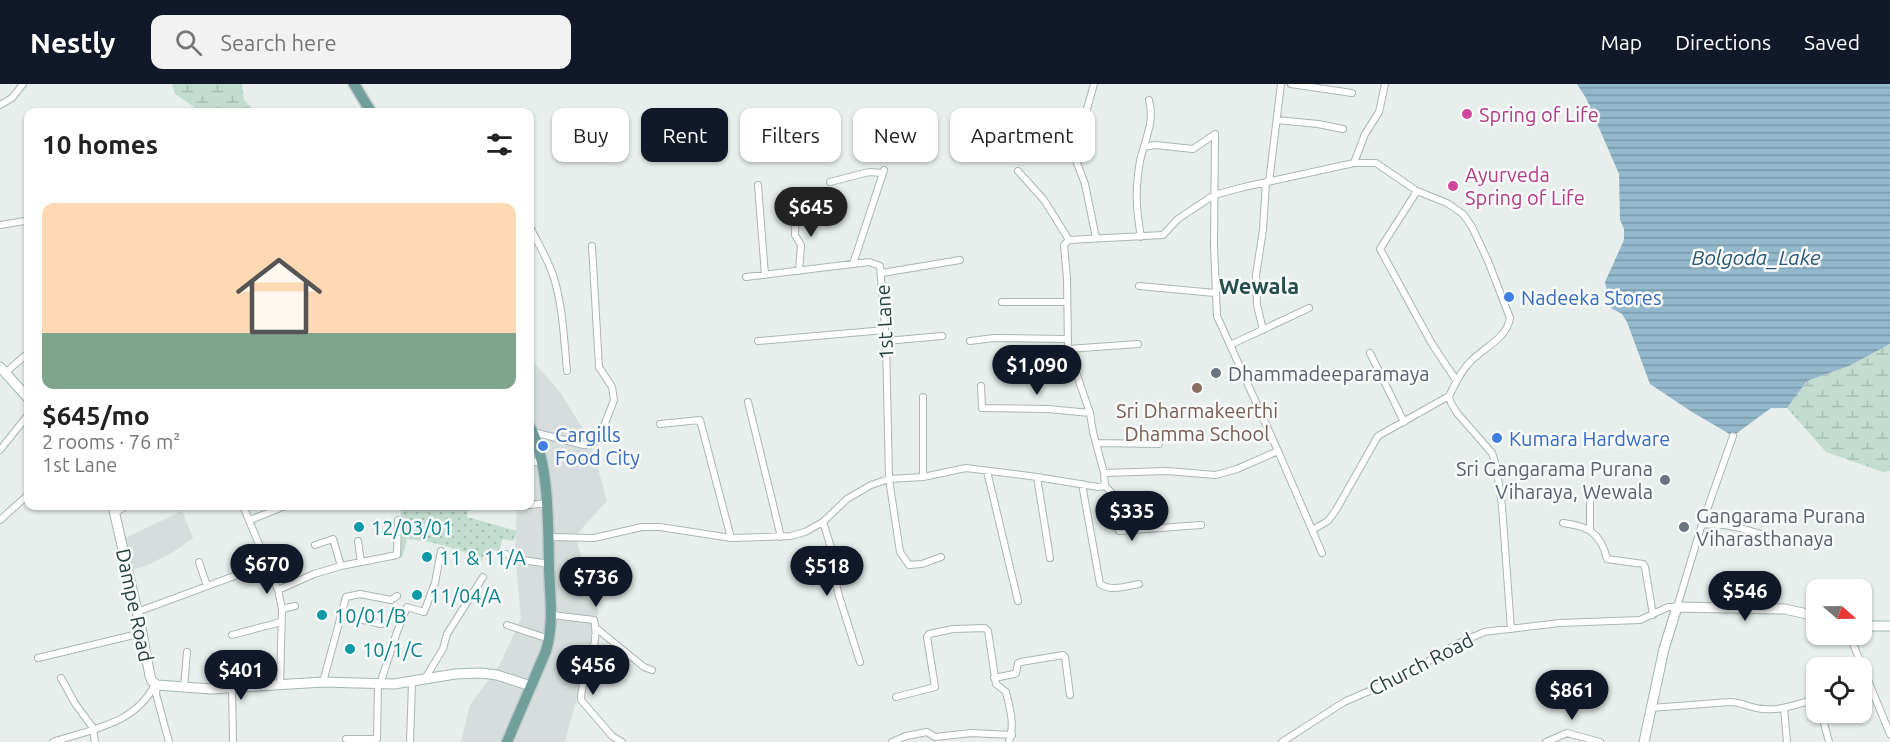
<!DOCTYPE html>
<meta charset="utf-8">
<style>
:root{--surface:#fff;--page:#f2f2f2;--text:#222;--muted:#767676;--line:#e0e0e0;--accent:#111827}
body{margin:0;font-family:Ubuntu,sans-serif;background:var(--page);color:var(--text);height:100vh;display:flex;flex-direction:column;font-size:22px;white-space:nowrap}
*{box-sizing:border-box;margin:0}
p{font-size:20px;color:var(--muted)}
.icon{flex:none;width:33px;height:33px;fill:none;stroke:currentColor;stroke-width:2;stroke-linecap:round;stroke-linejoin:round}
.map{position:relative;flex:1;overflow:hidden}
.details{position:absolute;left:24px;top:24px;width:510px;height:402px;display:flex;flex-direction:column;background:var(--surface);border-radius:12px;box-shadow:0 2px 4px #0004}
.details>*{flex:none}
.hud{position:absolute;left:552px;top:24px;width:570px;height:54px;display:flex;gap:12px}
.needle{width:39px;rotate:110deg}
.fabs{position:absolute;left:1806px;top:495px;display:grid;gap:12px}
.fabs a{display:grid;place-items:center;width:66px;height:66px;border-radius:12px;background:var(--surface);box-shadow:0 2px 4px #0004;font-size:30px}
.price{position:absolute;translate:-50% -51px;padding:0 14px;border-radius:21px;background:var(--accent);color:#fff;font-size:20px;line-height:39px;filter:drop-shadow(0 2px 3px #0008)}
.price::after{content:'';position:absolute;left:50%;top:36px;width:18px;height:14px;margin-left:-9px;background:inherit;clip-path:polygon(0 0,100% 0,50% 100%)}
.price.on{background:#222;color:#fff}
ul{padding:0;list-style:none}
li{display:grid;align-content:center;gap:12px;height:318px;padding:0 18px}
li+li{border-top:2px solid var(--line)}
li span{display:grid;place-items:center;height:186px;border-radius:12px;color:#555}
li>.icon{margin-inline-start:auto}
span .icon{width:108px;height:108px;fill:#fffc;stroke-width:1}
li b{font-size:26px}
h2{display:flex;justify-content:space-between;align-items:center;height:72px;padding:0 18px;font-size:26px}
.pill{padding:0 21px;border-radius:12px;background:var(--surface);box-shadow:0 2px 4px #0004;font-size:21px;line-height:54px}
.pill.on{background:var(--accent);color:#fff}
header{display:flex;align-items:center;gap:36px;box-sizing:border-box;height:84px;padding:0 30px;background:var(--accent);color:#fff}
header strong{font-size:28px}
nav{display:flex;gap:33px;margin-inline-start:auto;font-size:21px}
.search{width:420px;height:54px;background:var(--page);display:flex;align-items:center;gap:15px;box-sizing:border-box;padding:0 21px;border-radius:12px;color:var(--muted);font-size:22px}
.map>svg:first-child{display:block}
.built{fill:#d5dedc}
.grass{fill:url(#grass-dots)}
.wetland{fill:url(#wetland-marsh)}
.water{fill:url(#water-rules)}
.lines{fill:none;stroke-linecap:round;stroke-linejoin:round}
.street-casing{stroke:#aab6b4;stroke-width:8}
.secondary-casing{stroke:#a3b6b3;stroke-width:11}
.primary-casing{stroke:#c3c9c9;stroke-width:13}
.street{stroke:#fff;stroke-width:6}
.secondary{stroke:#fff;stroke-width:9}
.primary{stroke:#709f9c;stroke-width:10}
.hotel-dot{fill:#d1479c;stroke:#f7faf9;stroke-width:2}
.shop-dot{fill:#3f7fe0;stroke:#f7faf9;stroke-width:2}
.worship-dot{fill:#6b7280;stroke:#f7faf9;stroke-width:2}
.education-dot{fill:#8d6e63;stroke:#f7faf9;stroke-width:2}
.culture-dot{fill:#0f9aa8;stroke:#f7faf9;stroke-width:2}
.labels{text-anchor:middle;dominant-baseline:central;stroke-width:5;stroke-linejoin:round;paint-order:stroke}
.hotel-label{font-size:20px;fill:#b23c85;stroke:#f7faf9;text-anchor:start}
.shop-label{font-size:20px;fill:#366cbe;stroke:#f7faf9;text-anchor:start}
.street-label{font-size:20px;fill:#273f3d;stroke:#f7faf9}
.worship-label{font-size:20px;fill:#5b616d;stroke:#f7faf9;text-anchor:start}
.education-label{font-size:20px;fill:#785e54;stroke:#f7faf9}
.culture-label{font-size:20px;fill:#0d838f;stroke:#f7faf9;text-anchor:start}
.water-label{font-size:21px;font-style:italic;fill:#275875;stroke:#f7faf9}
.quarter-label{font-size:22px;font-weight:bold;fill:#254f4d;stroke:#f7faf9}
</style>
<header>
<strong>Nestly</strong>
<div class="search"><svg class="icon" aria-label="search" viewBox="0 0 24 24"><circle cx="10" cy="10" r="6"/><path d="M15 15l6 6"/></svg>Search here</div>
<nav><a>Map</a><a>Directions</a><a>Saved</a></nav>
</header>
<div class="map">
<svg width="1890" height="658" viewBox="0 0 1890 658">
<defs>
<pattern id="grass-dots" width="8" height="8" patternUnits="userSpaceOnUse" patternTransform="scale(1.5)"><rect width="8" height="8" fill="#c2dccf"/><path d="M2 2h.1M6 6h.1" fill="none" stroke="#a7beb3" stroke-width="1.8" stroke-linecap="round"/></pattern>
<pattern id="wetland-marsh" width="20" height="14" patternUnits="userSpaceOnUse" patternTransform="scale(1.5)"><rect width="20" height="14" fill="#c2dccf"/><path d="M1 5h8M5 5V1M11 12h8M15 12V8" fill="none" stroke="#a7beb3"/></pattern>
<pattern id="water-rules" width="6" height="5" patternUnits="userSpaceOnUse" patternTransform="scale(1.5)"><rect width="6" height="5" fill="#95b9cc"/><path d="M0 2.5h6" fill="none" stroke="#7a98a7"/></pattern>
</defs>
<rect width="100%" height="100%" fill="#e7eeec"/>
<!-- built -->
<path class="built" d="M530 274 560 308 590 356 607 417 575 452 599 529 594 536 591 551 590 578 577 613 565 658H461L470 621 499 582 521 535 515 467 517 422H530Z
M182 427 193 454 175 467 150 480 133 486 125 454Z"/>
<!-- grass -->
<path class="grass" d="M401 422H468L467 433 517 447 513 457 503 455 499 467 488 465 481 477C458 463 434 458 407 455L402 474 399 473Z"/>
<!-- wetland -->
<path class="wetland" d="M172 0H242L244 16 256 28H202L175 10Z
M1890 260V387L1883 388 1826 368 1787 324 1807 297 1849 282Z"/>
<!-- water -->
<path class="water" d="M1577 0H1890V260L1849 282 1807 297 1787 324H1771L1733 352 1692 328 1650 300 1627 238 1622 230 1611 224 1605 198 1624 156V145L1620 136 1619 90 1586 14Z"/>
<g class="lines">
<!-- street casing -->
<g class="street-casing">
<path id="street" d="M1094 0 1074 71 1085 100 1096 154
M1291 0 1352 9
M0 21 12 14 23 0
M1040 33 1083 34
M1277 36 1318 40 1343 45
M1354 79 1365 50 1379 28 1385 0
M1018 87 1044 116 1069 156
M830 98 869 88 883 89
M1269 98 1281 0
M758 101 765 191
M1417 107 1380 165 1432 260 1456 296
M796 120 795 151 801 161 799 187
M0 141 25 137
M530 143C538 160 549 177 554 194 563 224 564 256 567 287
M1141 153C1136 125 1135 105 1140 77 1145 55 1155 38 1149 16
M853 180 884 86
M882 189 960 176
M746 193 869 178 880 182 886 257 889 395 900 468 909 481 922 480 941 473
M1139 202 1215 209
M1002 218H1066
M1263 246 1257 221 1256 191 1263 146 1266 98
M758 257 885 246
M886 257 942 252
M970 257 994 254 1066 255
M1230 261 1309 224
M1068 265 1138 260
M1370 269 1404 338
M5 289 28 269
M981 302 982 324 1048 325 1090 329
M923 313V393
M748 318 781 453
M660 340 700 336 731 454
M533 348 584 361 592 360 599 355 614 316 612 303 599 283 592 162
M1096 359 1159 360
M0 366 28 331
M1278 367 1322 469
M530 379 540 377
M987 387 1018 517
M1104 389 1167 387 1216 391 1237 385 1278 367 1217 232 1214 162 1215 50 1193 65 1155 61 1144 63
M1037 393 1050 474
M1082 400 1100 500C1112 508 1126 502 1139 500
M1105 402 1111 408 1119 447 1201 441
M530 421 547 419
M243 422 278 506 282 525 280 601
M115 429 126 422
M0 436 28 411
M250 436 285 422
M823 438 833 470V486L839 512 860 578
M1563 439C1588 442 1601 449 1607 475L1643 480 1645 483 1653 531
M1702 440C1711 441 1721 440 1730 442 1758 447 1789 463 1818 455
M1314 445 1328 437 1336 426 1378 352 1449 312
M1590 446V409
M550 453 594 454 642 443H660L731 454 791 452 805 448 823 438 847 415 871 401 889 395 923 393 966 384 1037 393 1098 403 1105 402 1104 389 1093 348 1090 329 1068 265 1067 194 1064 161 1069 156 1163 151 1178 135 1214 111 1244 103 1354 79H1376L1417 107 1447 119 1463 130 1472 143 1488 177 1510 234C1507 254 1485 263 1472 276 1461 286 1456 299 1449 312L1451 319 1457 329 1492 369 1496 381 1502 422 1511 545
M358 457 361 478
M315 461 333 455 341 482
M506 470 523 476 549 480
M199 478 207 502
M278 506 314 490 341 482 397 471 398 436
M282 525 295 522
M137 528 267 480
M341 531 381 540
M552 531 594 536C601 564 581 589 581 616L612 652 622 658
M507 541 549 555
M596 544 644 583 652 586
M1849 550 1890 650
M232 551 281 538
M38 574 142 549
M61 594 76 621 94 645
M994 594 1014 590 1016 589 1018 579 1021 578 1063 571 1065 573 1070 611
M424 596 443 565 447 550 483 493
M323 598 346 513 360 510 391 516 397 512
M380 600 397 548 407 523 424 528 435 499 441 467
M157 601 156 610 169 658
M184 604 187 568
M232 604 233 658
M896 613 935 603 927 553 929 550 953 545 985 544 988 547 996 600 1006 608C1010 624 1015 642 1009 658
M1651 624 1730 618C1742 618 1752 625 1764 625 1780 627 1797 620 1813 616L1816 620
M1784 624 1787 658
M1821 628 1829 658
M93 645 95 658
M346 655H377L378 600
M53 658C92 645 136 640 155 600
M410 658 412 599
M892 658 906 652 927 648 935 653 971 649 1012 651
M1282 658 1344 618 1406 591 1455 561 1484 548 1560 539 1640 536 1668 523H1677L1702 440 1733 352
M1546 658 1567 649 1600 658"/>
</g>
<!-- secondary casing -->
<g class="secondary-casing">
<path id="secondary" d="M0 283 28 314
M113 422 142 549 150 592 152 597 157 601 211 605 323 598 394 600 455 590 481 589 497 591 531 602
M1862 542H1890
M1644 658 1664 565 1677 523 1785 525 1816 532"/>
</g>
<!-- primary casing -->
<g class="primary-casing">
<path id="primary" d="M354 0 371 28
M507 658 546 567C554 540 550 513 549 484 548 444 550 380 530 343"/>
</g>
<!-- street -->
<use href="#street" class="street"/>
<!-- secondary -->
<use href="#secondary" class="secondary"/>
<!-- primary -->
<use href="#primary" class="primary"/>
</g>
<!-- markers -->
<g class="hotel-dot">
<circle cx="1467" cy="30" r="6"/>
<circle cx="1453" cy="102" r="6"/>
</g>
<g class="shop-dot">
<circle cx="1509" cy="213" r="6"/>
<circle cx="1497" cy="354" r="6"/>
<circle cx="543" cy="362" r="6"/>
</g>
<g class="worship-dot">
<circle cx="1216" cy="289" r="6"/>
<circle cx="1665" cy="396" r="6"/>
<circle cx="1684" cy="443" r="6"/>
</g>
<circle class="education-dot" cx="1197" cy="304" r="6"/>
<g class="culture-dot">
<circle cx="359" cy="443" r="6"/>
<circle cx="427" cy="473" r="6"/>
<circle cx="417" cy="511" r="6"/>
<circle cx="322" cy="531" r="6"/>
<circle cx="350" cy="565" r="6"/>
</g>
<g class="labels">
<!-- hotel labels -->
<g class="hotel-label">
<text x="1479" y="30">Spring of Life</text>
<text x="1465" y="90">Ayurveda<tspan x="1465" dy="23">Spring of Life</tspan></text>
</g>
<!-- shop labels -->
<g class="shop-label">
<text x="1521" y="213">Nadeeka Stores</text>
<text x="555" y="350">Cargills<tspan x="555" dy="23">Food City</tspan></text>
<text x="1509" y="354">Kumara Hardware</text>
</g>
<!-- street labels -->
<g class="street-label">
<text transform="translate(884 238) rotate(-93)">1st Lane</text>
<text transform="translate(135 521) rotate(78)">Dampe Road</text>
<text transform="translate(1421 580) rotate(-27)">Church Road</text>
</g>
<!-- worship labels -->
<g class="worship-label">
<text x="1228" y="289">Dhammadeeparamaya</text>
<text x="1653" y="384" text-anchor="end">Sri Gangarama Purana<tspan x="1653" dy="23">Viharaya, Wewala</tspan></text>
<text x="1696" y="431">Gangarama Purana<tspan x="1696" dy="23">Viharasthanaya</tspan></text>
</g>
<!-- education labels -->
<g class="education-label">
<text x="1197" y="326">Sri Dharmakeerthi<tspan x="1197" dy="23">Dhamma School</tspan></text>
</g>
<!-- culture labels -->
<g class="culture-label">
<text x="371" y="443">12/03/01</text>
<text x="439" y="473">11 &amp; 11/A</text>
<text x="429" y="511">11/04/A</text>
<text x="334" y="531">10/01/B</text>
<text x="362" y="565">10/1/C</text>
</g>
<!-- water labels -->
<g class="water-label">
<text x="1756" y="173">Bolgoda_Lake</text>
</g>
<!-- quarter labels -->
<g class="quarter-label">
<text x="1259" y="201">Wewala</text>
</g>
</g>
</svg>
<div class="fabs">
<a><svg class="needle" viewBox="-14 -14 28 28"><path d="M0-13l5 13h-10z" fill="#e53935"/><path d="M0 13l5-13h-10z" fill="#767676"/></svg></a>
<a><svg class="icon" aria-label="locate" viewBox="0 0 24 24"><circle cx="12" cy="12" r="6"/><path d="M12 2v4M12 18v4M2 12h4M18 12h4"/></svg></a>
</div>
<b class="price on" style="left:811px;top:154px">$645</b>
<b class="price" style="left:1037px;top:312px">$1,090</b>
<b class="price" style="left:1132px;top:458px">$335</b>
<b class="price" style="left:267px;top:511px">$670</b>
<b class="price" style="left:827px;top:513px">$518</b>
<b class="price" style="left:596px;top:524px">$736</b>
<b class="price" style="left:1745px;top:538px">$546</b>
<b class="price" style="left:593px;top:612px">$456</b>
<b class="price" style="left:241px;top:617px">$401</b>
<b class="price" style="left:1572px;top:637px">$861</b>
<div class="hud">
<a class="pill">Buy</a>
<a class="pill on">Rent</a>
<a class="pill">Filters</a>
<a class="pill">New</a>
<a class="pill">Apartment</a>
</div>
<section class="details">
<h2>10 homes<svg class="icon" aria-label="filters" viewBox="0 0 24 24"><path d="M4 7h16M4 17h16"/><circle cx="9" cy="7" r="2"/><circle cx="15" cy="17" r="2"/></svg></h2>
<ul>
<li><span style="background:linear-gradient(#ffd9b3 70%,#7fa58c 0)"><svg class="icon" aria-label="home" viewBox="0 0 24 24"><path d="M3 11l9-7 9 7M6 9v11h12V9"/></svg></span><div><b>$645/mo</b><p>2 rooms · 76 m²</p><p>1st Lane</p></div></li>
</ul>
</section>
</div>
